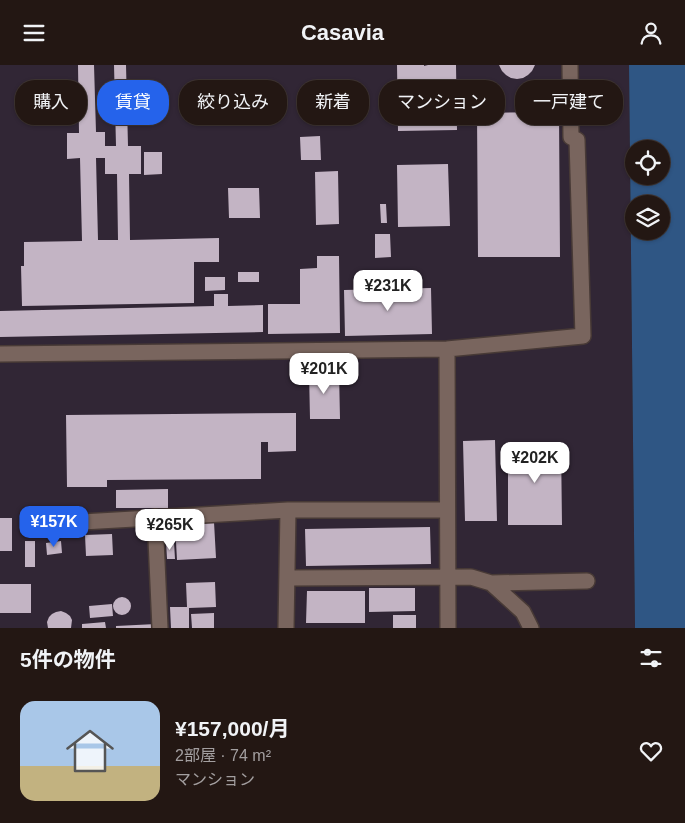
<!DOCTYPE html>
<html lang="ja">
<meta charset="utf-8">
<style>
:root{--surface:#231713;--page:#2b201c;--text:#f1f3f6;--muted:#a39fa0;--line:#403633;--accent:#2563eb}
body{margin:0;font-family:Arial,"Noto Sans JP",sans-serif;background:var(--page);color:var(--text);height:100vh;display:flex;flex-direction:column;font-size:19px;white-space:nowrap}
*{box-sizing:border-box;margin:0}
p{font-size:16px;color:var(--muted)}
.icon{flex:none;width:28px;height:28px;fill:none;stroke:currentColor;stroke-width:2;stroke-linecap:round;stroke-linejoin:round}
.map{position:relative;height:563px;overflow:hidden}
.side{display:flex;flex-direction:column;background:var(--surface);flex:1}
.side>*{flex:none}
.top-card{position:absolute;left:15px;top:15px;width:655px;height:45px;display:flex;gap:10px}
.controls{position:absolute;left:625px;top:75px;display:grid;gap:10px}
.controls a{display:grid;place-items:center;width:45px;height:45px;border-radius:50%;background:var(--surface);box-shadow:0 1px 4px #0004,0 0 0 1px var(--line);font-size:25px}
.price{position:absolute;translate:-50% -42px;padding:0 11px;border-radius:10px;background:#fff;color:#222;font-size:16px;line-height:32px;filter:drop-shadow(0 1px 2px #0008)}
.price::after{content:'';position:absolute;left:50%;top:30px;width:15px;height:11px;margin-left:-8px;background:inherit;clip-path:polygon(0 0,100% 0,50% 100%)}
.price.on{background:var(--accent);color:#fff}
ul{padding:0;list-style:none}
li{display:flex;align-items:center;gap:15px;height:125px;padding:0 20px}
li span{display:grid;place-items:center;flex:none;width:140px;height:100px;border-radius:15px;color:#555}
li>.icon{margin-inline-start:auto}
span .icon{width:60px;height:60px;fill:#fffc;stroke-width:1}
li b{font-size:21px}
h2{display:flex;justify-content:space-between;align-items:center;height:60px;padding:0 20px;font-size:21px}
.pill{padding:0 18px;border-radius:20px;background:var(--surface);box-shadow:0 1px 4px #0004,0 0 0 1px var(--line);font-size:18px;line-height:45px}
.pill.on{background:var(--accent);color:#fff}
header{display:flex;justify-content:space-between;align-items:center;height:65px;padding:0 20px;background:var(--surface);font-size:22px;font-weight:600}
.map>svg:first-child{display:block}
.industrial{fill:#312635}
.water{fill:#2f5684;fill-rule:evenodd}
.building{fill:#c3b4c4;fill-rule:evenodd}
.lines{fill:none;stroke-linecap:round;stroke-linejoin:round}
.minor-casing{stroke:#483a36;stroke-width:18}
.minor{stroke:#79655e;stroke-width:15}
</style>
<header><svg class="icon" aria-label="menu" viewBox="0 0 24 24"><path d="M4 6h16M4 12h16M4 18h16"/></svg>Casavia<svg class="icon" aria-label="person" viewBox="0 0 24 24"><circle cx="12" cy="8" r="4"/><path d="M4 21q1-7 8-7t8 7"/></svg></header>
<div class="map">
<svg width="685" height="563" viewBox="0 0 685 563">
<rect width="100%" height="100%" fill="#2f1f19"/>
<!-- industrial -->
<path class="industrial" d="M0 0H629L635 563H0Z"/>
<!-- water -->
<path class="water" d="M629 0H685V563H635ZM634 84H661V111H634ZM634 139H661V166H634Z"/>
<!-- building -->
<path class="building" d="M78 0H94L96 67H105V81H116L114 0H126L128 81H141V109H129L130 175 219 173V197H194V238L22 241 21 201H24V177L82 176 80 93 67 94V68H79ZM96 93H105V109H117L118 175H98Z
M397 0H424V1L428 0H456L457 65 398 66Z
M499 0H535L532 6 528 10 523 13 517 14 511 13 506 10 502 6Z
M559 47 560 192H478L477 48Z
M320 71 321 95H301L300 72Z
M144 87H162V109L144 110Z
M448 99 450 161 398 162 397 100Z
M338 106 339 159 316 160 315 107Z
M228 123H259L260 153H229Z
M380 139H386L387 158H381Z
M375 169H390L391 192 375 193Z
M317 191H339L340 268 268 269V239H300V204L317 203Z
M238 207H259V217H238Z
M205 212H225V225L205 226Z
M431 223 432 269 345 271 344 225Z
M214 229H228V241L263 240V267L0 272V246L214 241Z
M309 306H339L340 354H310Z
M296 348V386L268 387V377H261V414L107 415V422H67L66 350Z
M495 375 497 456H465L463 376Z
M508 377H561L562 460H508Z
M168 424V443H116V425Z
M0 453H12V486H0Z
M214 457 216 493 177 495 175 459Z
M430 462 431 499 306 501 305 464Z
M112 469 113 490 86 491 85 470Z
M25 476H35V502H25Z
M61 476 62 488 47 490 46 478Z
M166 477H174L175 494H167Z
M215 517 216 542 189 543V563H171L170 542H187L186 518Z
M0 519H31V548H0Z
M369 523H415V546L369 547Z
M307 526H365V558H306Z
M113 541a9 9 0 1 1 18 0a9 9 0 1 1-18 0Z
M112 539 113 551 90 553 89 541Z
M61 546 66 548 70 551 72 555 71 563H48L47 557 49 552 52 549 56 547Z
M214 548V563H192L191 549Z
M393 550H416V563H393Z
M105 557 106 563H82V559Z
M156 559V563H116V561Z"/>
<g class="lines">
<!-- minor casing -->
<g class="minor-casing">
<path id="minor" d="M447 284 448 563
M0 289 447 284 583 271 577 75 571 72 570 0
M155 452 160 563
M82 457 288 445H447
M287 513 471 512 491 518 523 547 531 563
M491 518 587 516
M286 563 288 445"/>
</g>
<!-- minor -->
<use href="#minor" class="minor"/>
</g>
</svg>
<div class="controls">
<a><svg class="icon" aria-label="locate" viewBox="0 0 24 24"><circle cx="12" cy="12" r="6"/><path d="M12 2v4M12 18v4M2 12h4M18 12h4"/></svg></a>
<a><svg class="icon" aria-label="layers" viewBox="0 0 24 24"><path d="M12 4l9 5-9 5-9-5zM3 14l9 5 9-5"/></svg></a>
</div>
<b class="price" style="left:388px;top:247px">¥231K</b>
<b class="price" style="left:324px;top:330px">¥201K</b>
<b class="price" style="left:535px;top:419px">¥202K</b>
<b class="price on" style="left:54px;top:483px">¥157K</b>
<b class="price" style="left:170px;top:486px">¥265K</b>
<div class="top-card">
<a class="pill">購入</a>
<a class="pill on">賃貸</a>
<a class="pill">絞り込み</a>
<a class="pill">新着</a>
<a class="pill">マンション</a>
<a class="pill">一戸建て</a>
</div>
</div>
<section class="side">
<h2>5件の物件<svg class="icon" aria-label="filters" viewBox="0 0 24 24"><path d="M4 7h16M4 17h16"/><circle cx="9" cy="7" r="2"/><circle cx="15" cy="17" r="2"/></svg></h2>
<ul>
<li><span style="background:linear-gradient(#a9c7e8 65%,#c2b280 0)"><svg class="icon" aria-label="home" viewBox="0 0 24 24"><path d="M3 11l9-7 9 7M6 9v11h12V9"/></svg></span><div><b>¥157,000/月</b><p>2部屋 · 74 m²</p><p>マンション</p></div><svg class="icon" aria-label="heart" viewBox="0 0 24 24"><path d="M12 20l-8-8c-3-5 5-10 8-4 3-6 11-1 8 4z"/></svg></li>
</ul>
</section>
